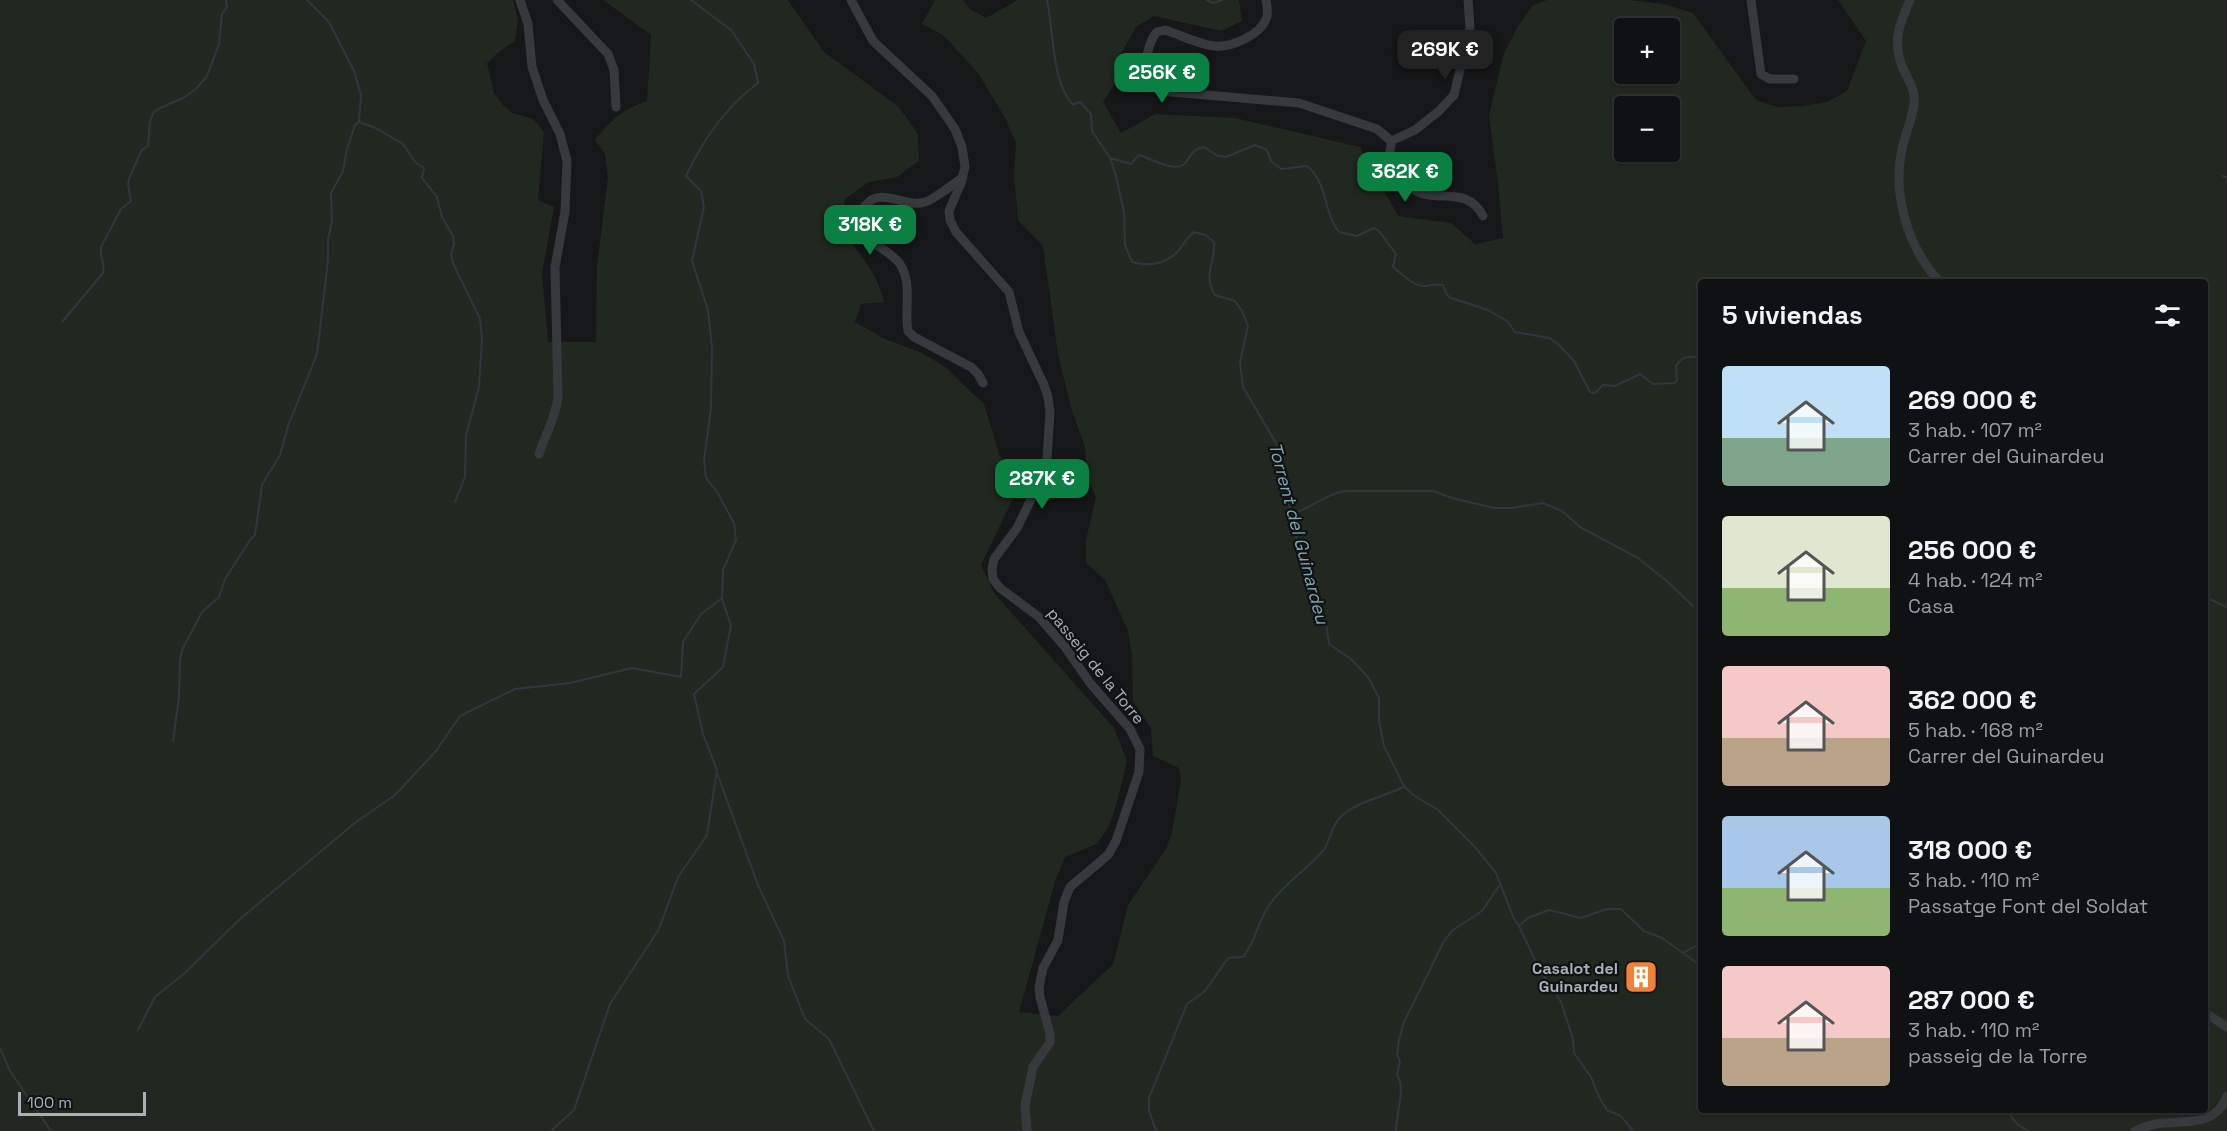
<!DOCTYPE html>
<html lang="es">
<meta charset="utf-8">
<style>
:root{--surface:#101112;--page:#191a1b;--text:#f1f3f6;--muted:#9c9d9f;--line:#303132;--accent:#0b8043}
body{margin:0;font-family:"Space Grotesk",sans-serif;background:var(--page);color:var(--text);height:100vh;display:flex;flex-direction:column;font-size:22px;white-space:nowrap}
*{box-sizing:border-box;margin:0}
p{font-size:20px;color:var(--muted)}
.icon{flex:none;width:33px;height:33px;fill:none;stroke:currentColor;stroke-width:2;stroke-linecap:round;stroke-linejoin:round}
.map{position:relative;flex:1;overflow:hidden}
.drawer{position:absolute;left:1698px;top:279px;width:510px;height:834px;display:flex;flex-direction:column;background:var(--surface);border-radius:6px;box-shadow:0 2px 4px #0004,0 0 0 2px var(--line)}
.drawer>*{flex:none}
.fabs{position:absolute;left:1614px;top:18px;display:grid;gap:12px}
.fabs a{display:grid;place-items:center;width:66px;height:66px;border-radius:6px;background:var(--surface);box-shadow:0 2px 4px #0004,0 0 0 2px var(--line);font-size:30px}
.scale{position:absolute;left:18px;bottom:15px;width:128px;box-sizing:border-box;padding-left:6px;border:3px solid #a8b1b8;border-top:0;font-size:16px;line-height:21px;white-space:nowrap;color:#a8b1b8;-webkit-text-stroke:4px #111213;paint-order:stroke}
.price{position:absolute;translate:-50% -51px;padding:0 14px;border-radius:12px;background:var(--accent);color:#fff;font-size:20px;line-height:39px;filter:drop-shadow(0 2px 3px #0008)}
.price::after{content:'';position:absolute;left:50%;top:36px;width:18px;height:14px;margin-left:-9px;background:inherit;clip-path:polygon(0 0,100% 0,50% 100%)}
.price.active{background:#222;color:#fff}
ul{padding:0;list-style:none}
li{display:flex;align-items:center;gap:18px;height:150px;padding:0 24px}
li span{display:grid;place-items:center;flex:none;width:168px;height:120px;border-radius:6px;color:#555}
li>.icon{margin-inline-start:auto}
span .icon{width:72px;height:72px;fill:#fffc;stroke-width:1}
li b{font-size:26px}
h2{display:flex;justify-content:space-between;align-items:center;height:72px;padding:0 24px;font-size:26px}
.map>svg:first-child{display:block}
.green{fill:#212820;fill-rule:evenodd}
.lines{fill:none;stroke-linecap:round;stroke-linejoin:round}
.stream{stroke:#2c393c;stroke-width:2}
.minor{stroke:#373a3d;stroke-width:9}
.labels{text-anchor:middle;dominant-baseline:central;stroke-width:4.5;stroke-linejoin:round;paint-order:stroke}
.street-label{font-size:16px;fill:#a8b1b8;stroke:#111213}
.poi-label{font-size:16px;font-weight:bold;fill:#a8b1b8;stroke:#111213;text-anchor:end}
.water-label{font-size:18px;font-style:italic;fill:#80a8b2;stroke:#111213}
</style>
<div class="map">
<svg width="2227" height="1131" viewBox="0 0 2227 1131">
<rect width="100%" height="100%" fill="#161718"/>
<!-- green -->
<path class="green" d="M0 0H513L518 19 515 41 500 51 487 63 494 93 503 105 513 113 533 119 544 132 538 200 554 207 542 273 548 342H596L597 266 608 177 605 154 595 140C611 119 622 110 647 101L651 35 603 0H788L824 52 899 107 918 134 919 161 897 177 869 182 845 199 841 230C859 253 878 273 884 302L861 304 855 322 885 339 920 352 944 366 984 404 999 454 1019 486 981 565 994 593 1114 728 1127 761 1118 799 1109 826 1097 844 1065 857 1055 882 1019 1012 1058 1016 1113 964 1128 905 1166 849 1172 833 1181 780 1179 768 1153 756 1151 728 1133 701 1132 656 1128 631 1105 580 1086 563V540L1096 497 1087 476 1085 447 1072 411 1058 355 1043 246 1018 220 1014 176 1016 143 1005 118 978 73 943 35 922 24 935 0H963L970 9 986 18 1018 0H1239L1242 21 1221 31 1154 16 1136 27 1121 54 1116 82 1103 102 1121 133 1155 114 1235 118 1360 147 1398 216 1451 223 1475 244 1503 238 1498 184 1489 115 1504 53 1518 26 1533 5 1547 0H1629L1663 4 1693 13 1756 100 1778 107 1802 106 1827 102 1847 91 1866 41 1838 0H2227V1131H0ZM1624 28H1670V74H1624ZM1624 106H1670V152H1624ZM1701 282H2205V1110H1701Z"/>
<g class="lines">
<!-- stream -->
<path class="stream" d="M307 0 329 22 354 71 361 95 359 122 376 128 403 144 416 163 424 168 422 178 437 197 442 217 453 236 454 244 451 255 453 263 480 319 482 339 479 387 466 435 465 477 455 502
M1047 0C1054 32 1051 81 1073 105L1080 102 1091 114 1092 131 1110 158 1115 172 1124 212 1125 245 1132 262C1149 267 1166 264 1178 251 1184 244 1186 238 1194 232L1205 235 1214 242C1216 263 1202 274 1215 295L1235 301 1242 311 1248 326 1240 362 1243 387 1276 443 1297 541 1326 624 1329 644 1351 659 1368 677 1379 698V721L1384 746 1404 786 1412 794 1438 810 1475 847 1496 873 1514 919 1519 926 1540 971 1552 986 1561 1002 1573 1039 1574 1053 1591 1077 1598 1095 1607 1110 1621 1116 1633 1131
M1207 0 1213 3 1222 0
M1110 158 1131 164 1139 155C1151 158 1176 175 1186 162 1192 154 1193 149 1204 147L1218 156 1226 157 1255 145 1267 150 1271 161 1281 169 1307 166C1328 183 1323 212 1339 232L1357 236 1374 228 1379 231 1396 254 1393 267C1401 273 1412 285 1423 286 1430 286 1435 283 1443 285L1447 295 1451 298 1488 310 1507 321 1515 332 1549 338 1558 344 1574 361 1590 392 1595 393 1603 385 1615 386 1640 374 1653 384 1675 383 1677 380 1676 366C1683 355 1689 356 1701 358
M2223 176 2227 177
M62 322 103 273C106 264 99 257 101 247L121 209 131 201 128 184 130 176 142 150 148 146 150 122 153 113 160 108 183 98 196 89 207 76 219 44 222 14 227 7 226 0
M1291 514C1311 509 1325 494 1345 491H1433L1452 498 1494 508H1512L1543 503 1562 511 1580 527 1638 558 1668 582 1693 606
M2205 597 2227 607
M173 741 179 698 180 660 182 650 202 612 219 597 225 579 250 540 255 535 262 485 280 455 288 426 317 354 328 260V239L332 221 331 193 343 171 347 149 355 125 359 122
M717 773 758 885 784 941 788 976 805 1019 829 1039 874 1131
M1520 925 1528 918 1549 910 1581 918 1607 909H1621L1644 931 1662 938 1701 966
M1683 953 1701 943
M138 1030 155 997 186 972 240 919 356 822 395 795 436 751 460 716 515 689 570 683 632 668 681 677 683 642 701 614 721 599
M0 1048 10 1071 51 1131
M2006 1110 2017 1124 2028 1131
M1878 1113 1880 1110
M551 1131 574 1110 610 1004 659 929 678 877 707 835 717 770 703 734 694 694 723 667 731 625 722 599 723 570 736 540 734 523 717 492 706 478 704 460 711 408 712 348 708 310 692 261 704 207 701 191 686 176C703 139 726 107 758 83L754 64 731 30 691 0
M1156 1131 1149 1111V1098L1187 1004 1205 991 1228 958 1243 957C1256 941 1258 920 1270 904 1284 884 1306 870 1322 852 1330 843 1331 828 1338 820 1354 801 1383 798 1403 787
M1396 1131C1396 1116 1406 1086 1397 1075L1400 1061 1397 1055 1399 1040 1404 1022 1444 941 1453 930 1482 911 1499 886"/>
<!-- minor -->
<path class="minor" d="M520 0 528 24 532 67 543 100 560 134 567 161 565 212 555 267 558 397C556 417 545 435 539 454
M557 0 608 54 614 70 616 107
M851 0 873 41 932 96 955 129 962 147 965 167 961 183 949 211 950 220 956 232 1009 292 1019 332 1044 385 1048 397 1050 412 1047 458 1041 479 1017 528 994 559 992 569 993 579 1000 588 1039 617 1065 647 1090 683 1130 729 1140 749 1139 772 1116 841 1108 855 1070 887 1064 902 1058 940 1043 968 1039 987 1040 997 1050 1034V1042L1033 1067 1025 1105 1027 1131
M1266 0C1267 6 1269 13 1266 19 1260 35 1231 48 1214 46 1197 44 1181 35 1165 30L1157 32C1149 40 1142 68 1147 79 1149 85 1155 88 1161 91L1299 103 1377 129 1391 141
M1751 0 1761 74 1770 79H1794
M1910 0C1900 23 1892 41 1902 66 1906 76 1913 85 1914 96 1916 112 1905 133 1902 149 1892 194 1908 249 1940 282
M1391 141 1415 130 1439 111 1454 95 1470 28 1468 0
M1391 141C1392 148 1388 154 1389 160 1390 166 1396 172 1399 176 1425 214 1463 178 1483 216
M963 177C955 183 933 200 925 202 905 209 881 185 865 206 861 210 858 216 859 222 861 242 890 249 900 264 913 285 904 308 908 331L914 337 971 367 978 374 983 383
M2205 1013 2227 1027
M2135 1131C2144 1127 2153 1124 2162 1123 2187 1121 2216 1126 2227 1096"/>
</g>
<!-- icons -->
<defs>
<g id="building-square" transform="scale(1.725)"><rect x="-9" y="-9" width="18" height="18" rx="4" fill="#f08136" stroke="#111213"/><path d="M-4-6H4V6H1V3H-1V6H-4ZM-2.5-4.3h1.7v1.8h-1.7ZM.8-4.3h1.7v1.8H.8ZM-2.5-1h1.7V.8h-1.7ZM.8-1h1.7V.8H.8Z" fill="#fff"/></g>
</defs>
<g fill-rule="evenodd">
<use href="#building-square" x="1641" y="977"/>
</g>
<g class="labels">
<!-- street labels -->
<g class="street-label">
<text transform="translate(1096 666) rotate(51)">passeig de la Torre</text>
</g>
<!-- poi labels -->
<g class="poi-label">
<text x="1618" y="968">Casalot del<tspan x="1618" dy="18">Guinardeu</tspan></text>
</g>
<!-- water labels -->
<g class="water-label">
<text transform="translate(1299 533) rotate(75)">Torrent del Guinardeu</text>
</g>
</g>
</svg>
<div class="fabs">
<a>+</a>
<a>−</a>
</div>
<div class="scale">100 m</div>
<b class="price active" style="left:1445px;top:81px">269K €</b>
<b class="price" style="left:1162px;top:104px">256K €</b>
<b class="price" style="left:1405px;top:203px">362K €</b>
<b class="price" style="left:870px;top:256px">318K €</b>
<b class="price" style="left:1042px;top:510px">287K €</b>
<section class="drawer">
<h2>5 viviendas<svg class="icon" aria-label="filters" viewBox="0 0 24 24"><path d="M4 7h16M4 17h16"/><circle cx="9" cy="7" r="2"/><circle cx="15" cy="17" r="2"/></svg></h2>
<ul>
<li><span style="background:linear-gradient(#bfe0f5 60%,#7fa58c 0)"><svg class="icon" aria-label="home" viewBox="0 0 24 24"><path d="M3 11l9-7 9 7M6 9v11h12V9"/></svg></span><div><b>269 000 €</b><p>3 hab. · 107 m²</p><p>Carrer del Guinardeu</p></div></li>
<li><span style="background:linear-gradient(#dfe7d0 60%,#8fb573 0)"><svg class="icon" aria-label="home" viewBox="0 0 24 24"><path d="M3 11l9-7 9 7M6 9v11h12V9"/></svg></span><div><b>256 000 €</b><p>4 hab. · 124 m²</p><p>Casa</p></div></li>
<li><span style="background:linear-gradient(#f6c9c9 60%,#b9a48a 0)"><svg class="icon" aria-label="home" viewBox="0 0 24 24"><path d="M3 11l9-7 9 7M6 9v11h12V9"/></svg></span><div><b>362 000 €</b><p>5 hab. · 168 m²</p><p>Carrer del Guinardeu</p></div></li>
<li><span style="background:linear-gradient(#a9c7e8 60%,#8fb573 0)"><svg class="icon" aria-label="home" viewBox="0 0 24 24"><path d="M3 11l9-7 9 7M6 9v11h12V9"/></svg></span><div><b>318 000 €</b><p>3 hab. · 110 m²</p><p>Passatge Font del Soldat</p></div></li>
<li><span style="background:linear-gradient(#f6c9c9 60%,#b9a48a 0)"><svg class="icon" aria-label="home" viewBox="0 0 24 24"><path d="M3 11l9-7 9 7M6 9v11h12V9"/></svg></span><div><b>287 000 €</b><p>3 hab. · 110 m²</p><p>passeig de la Torre</p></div></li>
</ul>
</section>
</div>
